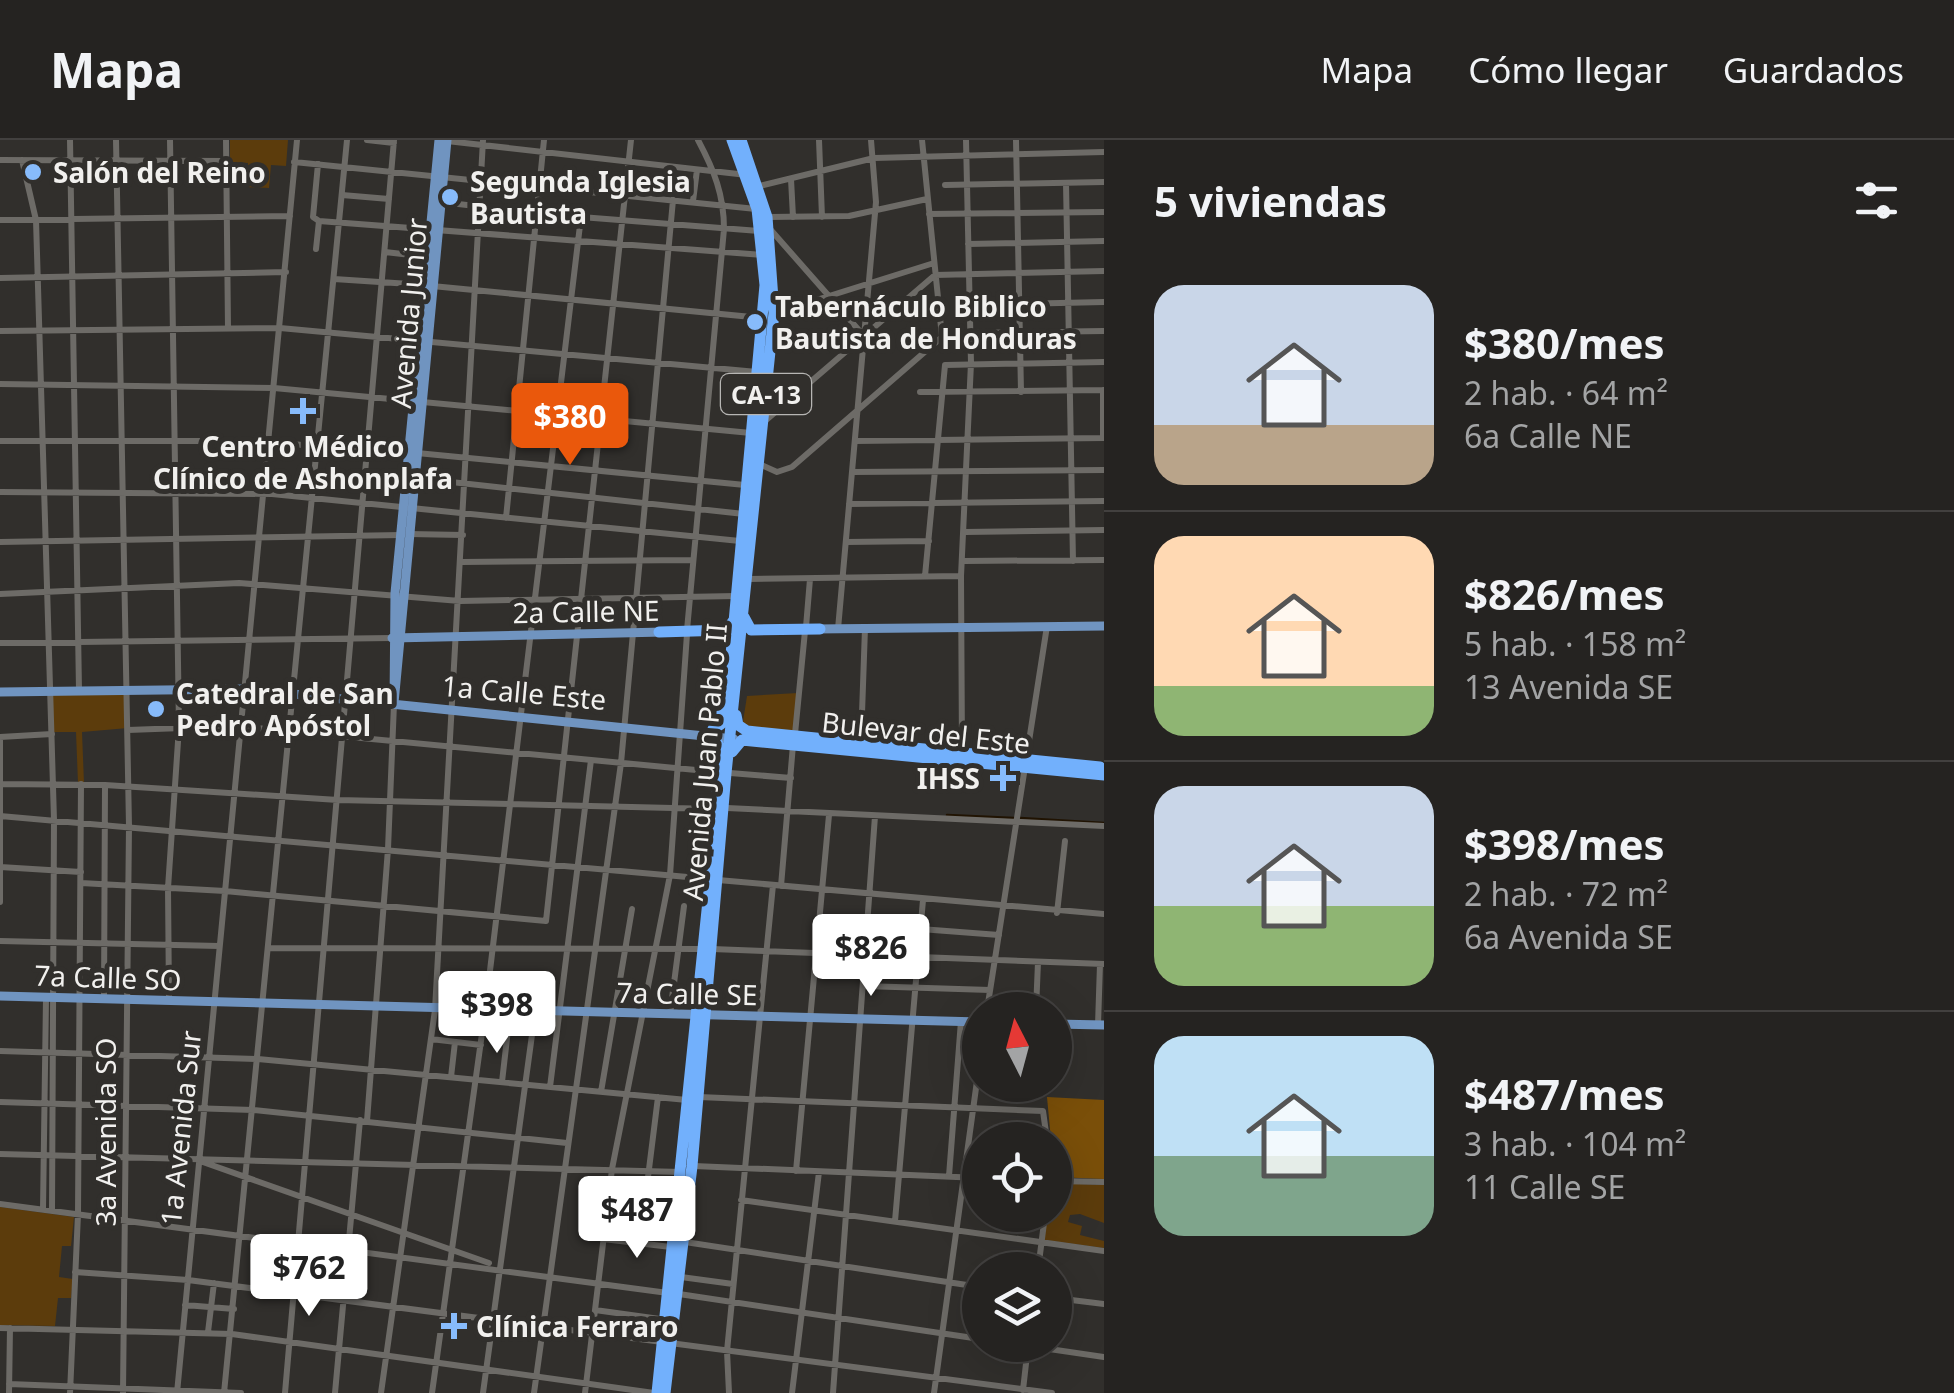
<!DOCTYPE html>
<html lang="es">
<meta charset="utf-8">
<style>
:root{--surface:#252321;--page:#2d2b2a;--text:#f1f3f6;--muted:#a3a4a5;--line:#42403f;--accent:#ea580c}
body{margin:0;font-family:"Noto Sans",sans-serif;background:var(--page);color:var(--text);height:100vh;display:flex;flex-direction:column;font-size:38px;white-space:nowrap}
*{box-sizing:border-box;margin:0}
p{font-size:32px;color:var(--muted)}
.icon{flex:none;width:55px;height:55px;fill:none;stroke:currentColor;stroke-width:2;stroke-linecap:round;stroke-linejoin:round}
.map{position:relative;flex:1;overflow:hidden}
.sheet{display:flex;flex-direction:column;background:var(--surface);width:850px}
.sheet>*{flex:none}
.needle{width:65px;rotate:354deg}
.tools{position:absolute;left:962px;top:852px;display:grid;gap:20px}
.tools a{display:grid;place-items:center;width:110px;height:110px;border-radius:50%;background:var(--surface);box-shadow:0 10px 40px #0002,0 0 0 2px var(--line);font-size:50px}
.price{position:absolute;translate:-50% -85px;padding:0 22px;border-radius:10px;background:#fff;color:#222;font-size:32px;line-height:65px;filter:drop-shadow(0 2px 5px #0008)}
.price::after{content:'';position:absolute;left:50%;top:60px;width:30px;height:22px;margin-left:-15px;background:inherit;clip-path:polygon(0 0,100% 0,50% 100%)}
.price.on{background:var(--accent);color:#fff}
ul{padding:0;list-style:none}
li{display:flex;align-items:center;gap:30px;height:250px;padding:0 50px}
li+li{border-top:2px solid var(--line)}
li span{display:grid;place-items:center;flex:none;width:280px;height:200px;border-radius:30px;color:#555}
li>.icon{margin-inline-start:auto}
span .icon{width:120px;height:120px;fill:#fffc;stroke-width:1}
li b{font-size:42px}
h2{display:flex;justify-content:space-between;align-items:center;height:120px;padding:0 50px;font-size:42px}
header{display:flex;align-items:center;gap:60px;box-sizing:border-box;height:140px;padding:0 50px;background:var(--surface);border-bottom:2px solid var(--line)}
header strong{font-size:48px}
nav{display:flex;gap:55px;margin-inline-start:auto;font-size:35px}
main{display:flex;flex:1;min-height:0}
.map>svg:first-child{display:block}
.green{fill:#5c3c0c}
.forest{fill:#7a4f09}
.lines{fill:none;stroke-linecap:round;stroke-linejoin:round}
.stream{stroke:#201302;stroke-width:2.5}
.minor{stroke:#6d6b67;stroke-width:6}
.major{stroke:#7094c0;stroke-width:9}
.highway{stroke:#72b0fc;stroke-width:11}
.poi-dot{fill:#87bbfb;stroke:#312f2c;stroke-width:4}
.labels{text-anchor:middle;dominant-baseline:central;stroke-width:10;stroke-linejoin:round;paint-order:stroke}
.shield{fill:#312f2c;stroke:#b7b6b4;stroke-width:2.5}
.shield-label{font-size:25px;font-weight:bold;fill:#f1f0ee}
.poi-label{font-size:28px;font-weight:bold;fill:#f1f0ee;stroke:#312f2c;text-anchor:start}
.street-label{font-size:28px;fill:#f1f0ee;stroke:#312f2c}
</style>
<header>
<strong>Mapa</strong>
<nav><a>Mapa</a><a>Cómo llegar</a><a>Guardados</a></nav>
</header>
<main>
<div class="map">
<svg width="1104" height="1253" viewBox="0 0 1104 1253">
<rect width="100%" height="100%" fill="#312f2c"/>
<!-- green -->
<path class="green" d="M230 0H288L286 26 271 25 269 48 246 47 248 23 230 22Z
M126 553 128 588 82 592 84 643H78L76 592H54L52 554Z
M798 553 793 592 742 588 747 556Z
M1055 1043 1104 1045V1083L1080 1074 1070 1075 1068 1082 1082 1086 1080 1095 1104 1101V1108L1044 1100 1047 1075H1055Z
M0 1067 74 1077 71 1106H62L59 1137 73 1139 71 1158H58L55 1186 0 1185Z"/>
<!-- forest -->
<path class="forest" d="M1047 957 1104 960V1039L1055 1037V1000H1051Z"/>
<g class="lines">
<!-- stream -->
<path class="stream" d="M947 675 1014 678
M1020 678 1104 683"/>
<!-- minor -->
<path class="minor" d="M70 0 79 550
M116 0 129 686 123 1253
M226 0 228 188
M367 0 394 3
M819 0 822 77
M1016 0 1021 252
M447 1 747 35
M0 20 226 21
M22 20 36 80 54 680 52 1071
M294 22 756 69
M791 39 793 77
M1066 43 1073 421
M945 45 1104 42
M755 47 874 18 1104 12
M342 55 389 59
M693 61 697 30
M441 62 537 73
M929 74 1104 72
M769 77 849 76 927 59
M0 80 290 76
M319 81 763 115
M770 89 864 196
M968 104 1104 101
M316 109 319 81 313 77 318 24
M385 112 411 115
M0 138 286 132
M334 139 425 145
M432 146 762 178
M970 165 1104 162
M775 173 934 123
M0 191 280 188 757 232
M971 193 1104 191
M0 244 274 248 751 293
M1103 250V298
M920 252 1104 250
M765 281 935 135 1104 131
M0 301H260L408 315
M855 301 1104 298
M417 313 745 345
M759 324 777 332 792 327 942 197 922 0
M852 332 1104 330
M415 338 744 374
M0 352 272 354 740 401
M849 364 1104 361
M506 378 544 0
M965 392 1104 390
M409 394 463 395
M0 402 401 395
M846 402 929 401
M964 421 1104 420
M462 422 693 420
M925 436 945 225 1104 222
M748 439 961 436
M0 454 239 443 460 461 736 456
M806 487 810 439
M838 489 876 62 871 0
M687 490 724 89C724 55 714 30 698 0
M0 503 392 498
M128 590 236 586 717 632
M795 594 805 491
M0 597V762
M0 597 52 594
M861 602 865 488
M962 613 961 436 971 223 966 0
M730 633 791 638
M0 644 105 645 338 660 714 669
M727 668 1104 686
M0 676 710 739
M0 727 81 732
M718 740 1104 774
M81 743 225 751 546 781 631 0
M781 746 793 605
M1057 773 1065 701
M868 785 999 795
M0 801 219 806
M270 808 702 809
M712 809 1104 824
M864 846 990 850
M104 859 105 645
M169 860 168 748 179 587 170 0
M987 870 1047 486
M1036 870 1038 822
M670 874 684 766
M1098 885 1100 824
M431 899 481 905
M0 911 258 919 687 960
M451 937 455 902
M502 942 510 872
M550 947 591 620
M601 952 632 769
M699 957 1043 971 1047 1000
M0 962 253 970 567 1003
M367 981 388 709 394 564
M0 1014 681 1032
M200 1021 489 1123
M694 1026 980 1038
M796 1031 829 675
M949 1036 961 881
M1055 1041 1104 1042
M741 1060 1104 1111
M0 1064 668 1153
M43 1069 46 858
M606 1072 675 1081
M643 1077 658 957
M895 1081 923 760
M603 1099 671 1107
M685 1102 980 1147
M1038 1130 1045 1075
M75 1132 188 1140 1052 1253
M681 1137 733 1144
M679 1154 980 1199
M1055 1158 1104 1164
M185 1165 234 1169
M595 1170 667 1180
M0 1188 232 1194 654 1253
M208 1192 214 1143
M1022 1205 1104 1217
M9 1244 241 1253
M1023 1250 1028 1206
M9 1253 10 1188
M70 1253 78 1074 81 644
M177 1253 297 0
M224 1253 347 0
M285 1253 394 0
M335 1253 360 980
M381 1253 435 870 483 0
M432 1253 485 872 581 77 759 91
M483 1253 535 873
M534 1253 621 623 673 60
M585 1253 612 1029 670 735 687 494
M729 1253 727 1211 773 745
M792 1253 819 1032
M833 1253 875 676
M934 1253 980 919"/>
<!-- major -->
<path class="major" d="M814 489 1104 486
M392 498 664 492
M0 552 244 549 734 599
M394 563 447 0
M394 563 395 453 439 0
M0 856 980 882
M1055 884 1104 885"/>
<!-- highway -->
<path class="highway" d="M744 477 751 490 820 489
M659 492 727 490 734 480
M726 569 765 145 757 69 732 0
M736 575 738 585 747 591 1100 627
M713 589 721 584 723 561
M711 595 720 607 713 704
M732 612 742 600 1104 635
M657 1253 712 722
M665 1253 692 1026 726 633 774 173 767 77 741 0"/>
</g>
<!-- markers -->
<g class="poi-dot">
<circle cx="33" cy="32" r="10"/>
<circle cx="450" cy="57" r="10"/>
<circle cx="755" cy="182" r="10"/>
<path d="M298 256h10v10h10v10h-10v10h-10v-10h-10v-10h10z"/>
<circle cx="156" cy="569" r="10"/>
<path d="M998 623h10v10h10v10h-10v10h-10v-10h-10v-10h10z"/>
<path d="M449 1171h10v10h10v10h-10v10h-10v-10h-10v-10h10z"/>
</g>
<g class="labels">
<!-- shield labels -->
<rect class="shield" x="721" y="234" width="90" height="40" rx="8"/>
<g class="shield-label">
<text x="766" y="254">CA-13</text>
</g>
<!-- poi labels -->
<g class="poi-label">
<text x="53" y="32">Salón del Reino</text>
<text x="470" y="41">Segunda Iglesia<tspan x="470" dy="32">Bautista</tspan></text>
<text x="775" y="166">Tabernáculo Biblico<tspan x="775" dy="32">Bautista de Honduras</tspan></text>
<text x="303" y="306" text-anchor="middle">Centro Médico<tspan x="303" dy="32">Clínico de Ashonplafa</tspan></text>
<text x="176" y="553">Catedral de San<tspan x="176" dy="32">Pedro Apóstol</tspan></text>
<text x="980" y="638" text-anchor="end">IHSS</text>
<text x="476" y="1186">Clínica Ferraro</text>
</g>
<!-- street labels -->
<g class="street-label">
<text transform="translate(408 173) rotate(-85)">Avenida Junior</text>
<text transform="translate(586 471) rotate(-1)">2a Calle NE</text>
<text transform="translate(524 552) rotate(5)">1a Calle Este</text>
<text transform="translate(926 592) rotate(6)">Bulevar del Este</text>
<text transform="translate(704 622) rotate(-85)">Avenida Juan Pablo II</text>
<text transform="translate(108 837) rotate(2)">7a Calle SO</text>
<text transform="translate(687 853) rotate(1)">7a Calle SE</text>
<text transform="translate(180 988) rotate(-84)">1a Avenida Sur</text>
<text transform="translate(105 992) rotate(-90)">3a Avenida SO</text>
</g>
</g>
</svg>
<div class="tools">
<a><svg class="needle" viewBox="-14 -14 28 28"><path d="M0-13l5 13h-10z" fill="#e53935"/><path d="M0 13l5-13h-10z" fill="#a3a4a5"/></svg></a>
<a><svg class="icon" aria-label="locate" viewBox="0 0 24 24"><circle cx="12" cy="12" r="6"/><path d="M12 2v4M12 18v4M2 12h4M18 12h4"/></svg></a>
<a><svg class="icon" aria-label="layers" viewBox="0 0 24 24"><path d="M12 4l9 5-9 5-9-5zM3 14l9 5 9-5"/></svg></a>
</div>
<b class="price on" style="left:570px;top:328px">$380</b>
<b class="price" style="left:871px;top:859px">$826</b>
<b class="price" style="left:497px;top:916px">$398</b>
<b class="price" style="left:637px;top:1121px">$487</b>
<b class="price" style="left:309px;top:1179px">$762</b>
</div>
<section class="sheet">
<h2>5 viviendas<svg class="icon" aria-label="filters" viewBox="0 0 24 24"><path d="M4 7h16M4 17h16"/><circle cx="9" cy="7" r="2"/><circle cx="15" cy="17" r="2"/></svg></h2>
<ul>
<li><span style="background:linear-gradient(#c9d6e8 70%,#b9a48a 0)"><svg class="icon" aria-label="home" viewBox="0 0 24 24"><path d="M3 11l9-7 9 7M6 9v11h12V9"/></svg></span><div><b>$380/mes</b><p>2 hab. · 64 m²</p><p>6a Calle NE</p></div></li>
<li><span style="background:linear-gradient(#ffd9b3 75%,#8fb573 0)"><svg class="icon" aria-label="home" viewBox="0 0 24 24"><path d="M3 11l9-7 9 7M6 9v11h12V9"/></svg></span><div><b>$826/mes</b><p>5 hab. · 158 m²</p><p>13 Avenida SE</p></div></li>
<li><span style="background:linear-gradient(#c9d6e8 60%,#8fb573 0)"><svg class="icon" aria-label="home" viewBox="0 0 24 24"><path d="M3 11l9-7 9 7M6 9v11h12V9"/></svg></span><div><b>$398/mes</b><p>2 hab. · 72 m²</p><p>6a Avenida SE</p></div></li>
<li><span style="background:linear-gradient(#bfe0f5 60%,#7fa58c 0)"><svg class="icon" aria-label="home" viewBox="0 0 24 24"><path d="M3 11l9-7 9 7M6 9v11h12V9"/></svg></span><div><b>$487/mes</b><p>3 hab. · 104 m²</p><p>11 Calle SE</p></div></li>
</ul>
</section>
</main>
